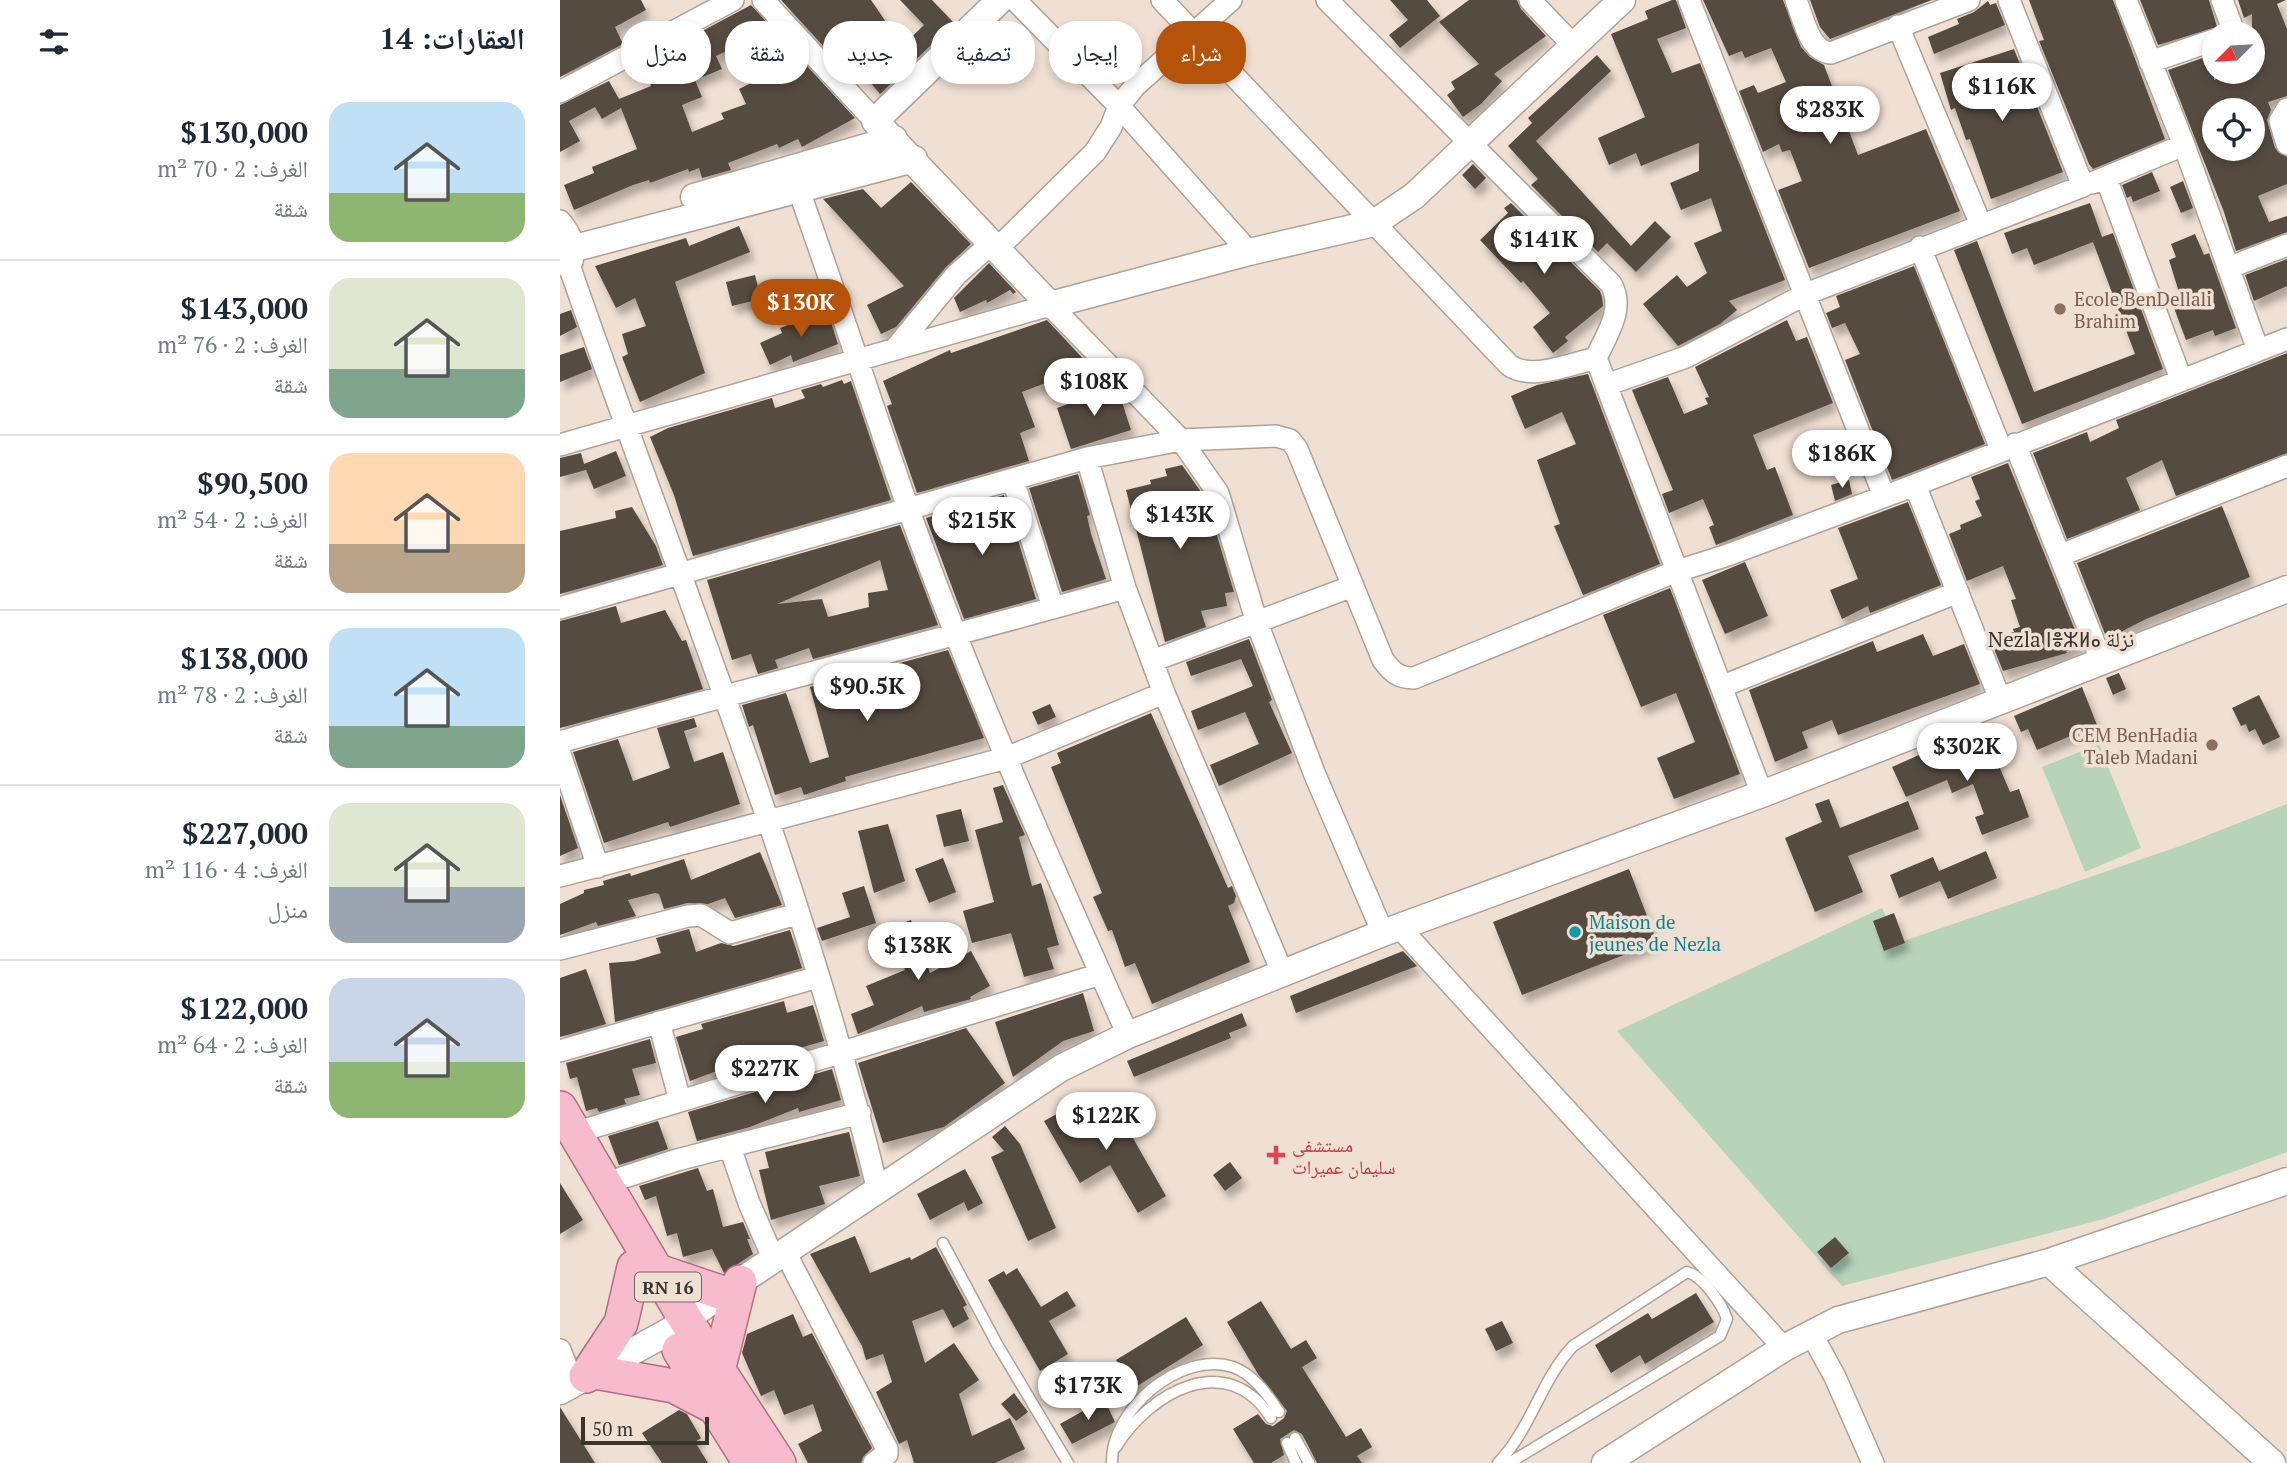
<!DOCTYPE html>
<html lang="ar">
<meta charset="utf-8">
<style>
:root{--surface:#fff;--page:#f2f2f3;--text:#1f2937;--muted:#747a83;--line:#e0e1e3;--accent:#b45309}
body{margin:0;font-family:"PT Serif","Noto Naskh Arabic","Noto Sans Tifinagh",serif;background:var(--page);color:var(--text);direction:rtl;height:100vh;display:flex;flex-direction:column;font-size:26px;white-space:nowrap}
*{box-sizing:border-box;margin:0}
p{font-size:23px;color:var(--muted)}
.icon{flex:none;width:38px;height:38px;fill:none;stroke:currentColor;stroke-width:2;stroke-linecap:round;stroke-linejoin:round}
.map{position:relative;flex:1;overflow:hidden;direction:ltr}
.sheet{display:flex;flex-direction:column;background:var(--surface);width:560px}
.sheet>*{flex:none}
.banner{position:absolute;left:21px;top:21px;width:665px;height:63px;direction:rtl;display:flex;gap:14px}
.needle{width:46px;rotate:246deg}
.controls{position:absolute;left:1642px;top:21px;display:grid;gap:14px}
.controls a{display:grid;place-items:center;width:63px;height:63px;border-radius:50%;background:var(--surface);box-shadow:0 4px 10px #0003;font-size:35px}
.scale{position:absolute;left:21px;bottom:18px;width:128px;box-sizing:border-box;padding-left:7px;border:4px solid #3a342f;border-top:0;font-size:19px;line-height:24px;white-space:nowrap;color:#3a342f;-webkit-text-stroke:5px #f0dfd3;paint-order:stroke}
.price{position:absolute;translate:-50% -60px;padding:0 16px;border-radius:24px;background:#fff;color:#222;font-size:23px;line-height:46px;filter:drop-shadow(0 2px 4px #0008)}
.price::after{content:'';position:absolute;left:50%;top:42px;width:21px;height:16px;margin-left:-10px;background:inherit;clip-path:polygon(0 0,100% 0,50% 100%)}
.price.current{background:var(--accent);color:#fff}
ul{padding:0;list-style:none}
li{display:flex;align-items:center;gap:21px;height:175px;padding:0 35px}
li+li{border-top:2px solid var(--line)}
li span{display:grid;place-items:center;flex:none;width:196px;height:140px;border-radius:21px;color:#555}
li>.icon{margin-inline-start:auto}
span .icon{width:84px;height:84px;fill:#fffc;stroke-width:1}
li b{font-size:30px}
h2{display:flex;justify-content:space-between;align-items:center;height:84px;padding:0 35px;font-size:30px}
.chip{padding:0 24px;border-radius:28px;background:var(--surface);box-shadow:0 4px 10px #0003;font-size:24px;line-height:63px}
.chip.current{background:var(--accent);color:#fff}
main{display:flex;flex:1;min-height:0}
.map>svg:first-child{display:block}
.green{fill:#b7d4bb}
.building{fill:#564b3f;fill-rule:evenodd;filter:url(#shadow)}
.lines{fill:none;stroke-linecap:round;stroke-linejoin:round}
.service-casing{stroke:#b0a195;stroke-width:13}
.minor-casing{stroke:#b0a195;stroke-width:24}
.tertiary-casing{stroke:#b0a195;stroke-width:29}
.primary-casing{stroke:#b26d80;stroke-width:36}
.service{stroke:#fff;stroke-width:10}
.minor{stroke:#fff;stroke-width:21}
.tertiary{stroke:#fff;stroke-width:26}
.primary{stroke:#f8bacd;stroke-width:33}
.education-dot{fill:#8d6e63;stroke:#f0dfd3;stroke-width:2.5}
.culture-dot{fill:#0f9aa8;stroke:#f0dfd3;stroke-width:2.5}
.health-dot{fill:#e0444e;stroke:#f0dfd3;stroke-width:2.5}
.labels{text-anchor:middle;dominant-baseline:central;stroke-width:7;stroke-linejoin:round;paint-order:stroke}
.shield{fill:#f0dfd3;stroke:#716760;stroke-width:2}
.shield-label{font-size:18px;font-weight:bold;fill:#3a342f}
.education-label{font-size:19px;fill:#785e54;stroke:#f0dfd3;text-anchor:start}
.culture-label{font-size:19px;fill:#0d838f;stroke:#f0dfd3;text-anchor:start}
.health-label{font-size:19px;fill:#be3a42;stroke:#f0dfd3;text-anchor:start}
.neighbourhood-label{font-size:21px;fill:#3a342f;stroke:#f0dfd3}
</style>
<main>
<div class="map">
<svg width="1727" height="1463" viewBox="0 0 1727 1463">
<defs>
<filter id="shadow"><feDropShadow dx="4.5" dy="8" stdDeviation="3.5" flood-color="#0004"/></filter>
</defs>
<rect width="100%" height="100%" fill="#f0dfd3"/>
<!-- green -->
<path class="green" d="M1539 744 1581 848 1525 872 1482 767Z
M1727 804V1152L1544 1219 1282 1286 1057 1031 1322 908 1338 943 1620 846Z"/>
<!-- building -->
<path class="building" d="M0 0H81L86 10 55 27 63 44 0 77Z
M221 0H311L326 22 316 28 336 52 364 25 340 0H372L394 23 320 94 274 39 267 43 276 60Z
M830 0H867L880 16 840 48 829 35 848 20Z
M909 0H957L961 9 986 36 934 74 942 81 921 104 903 117 887 95 895 89 891 82 919 64 879 22Z
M1112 0H1116L1126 28 1097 39 1112 73 1140 63 1225 280 1169 301 1177 310 1160 324 1118 346 1083 304 1117 275 1127 287 1147 273 1134 243 1162 231 1151 198 1121 210 1110 183 1139 171V143L1081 166 1076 153 1049 165 1038 138 1085 117 1051 34 1088 19 1085 11Z
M1143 0H1223L1241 47 1250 57 1264 65 1298 155 1366 129 1400 211 1249 268 1218 190 1242 181 1230 150 1222 152 1219 144 1203 152 1179 91 1194 85 1198 93 1226 82 1211 48 1185 58 1182 51 1169 56Z
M1250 0H1372L1270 39 1260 27Z
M1469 0H1553L1605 139 1533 169 1529 164 1479 41 1484 40Z
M1580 0H1649L1657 27 1598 45Z
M1678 0H1726L1717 4 1727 29V96L1708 102 1711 110 1707 120 1715 148 1727 157V184L1698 196 1709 222 1727 216V232L1676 251 1664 212 1608 70 1654 54V80L1673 72H1699L1692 51V14L1684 18ZM1654 110H1692V149H1654Z
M1428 1 1430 5 1436 3 1445 25 1374 54 1368 37 1399 24 1397 19 1414 12Z
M191 5 295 118 242 147 238 139 219 148 217 144 168 163 171 170 142 178 139 168 129 172 128 169 90 183 89 180 73 185 14 210 4 185 34 173 32 167 77 149 61 108 42 119 35 107 9 121 20 141 0 152V105L49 81 59 99 91 86 82 63ZM184 43 201 78 179 89 186 104 161 113 164 119 132 132 122 105 142 97 135 80 162 69 156 56Z
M1454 49 1503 172 1431 199 1410 139 1406 140 1395 108 1391 110 1380 73Z
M1037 55 1051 71 976 141 1071 246 1095 221 1111 237 1076 272 1047 243 1038 252 971 185 978 179 948 146 972 123 968 118Z
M913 164 926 178 915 189 902 175Z
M1592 172 1600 191 1573 202 1571 196 1567 198 1562 185Z
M1623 181 1633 208 1621 213 1610 187Z
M351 182 411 244 386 267 336 327 321 334 307 305 344 286 263 199 303 189 321 208Z
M951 203 1040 291 1042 297 1043 306 1005 337 1008 341 993 353 973 327 990 313 963 281 961 283 920 240 948 213 944 208Z
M1530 203 1542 237 1553 233 1603 369 1462 424 1394 250 1417 241 1474 392 1575 354 1533 242 1474 265 1467 248 1452 254 1444 233Z
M179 226 190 252 115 282 145 373 80 402 62 357 68 354 62 334 86 326 75 298 56 308 35 266 126 238 129 246Z
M1635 234 1644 255 1649 253 1676 328 1655 336 1653 330 1626 340 1614 308 1623 305 1609 260 1616 257 1611 244Z
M1727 259V286L1694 301 1685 275Z
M429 263 456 292 453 294 450 290 427 303 426 300 400 312 394 298Z
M1354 266 1425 444 1332 480 1285 360 1300 354 1285 323 1272 328 1266 313 1280 307 1276 296Z
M195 275 201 299 172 306 166 282Z
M11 310 17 327 0 336V314Z
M267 310 278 344 233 362 231 355 210 365 200 343 222 333 220 328Z
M487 320 530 366 462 392 475 427 460 433 469 461 357 493 327 406 332 404 323 381 390 350 391 353Z
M1227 320 1236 341 1247 337 1273 403 1193 435 1207 470 1215 467 1233 515 1156 545 1149 527 1154 525 1143 499 1109 513 1102 494 1113 490 1072 390 1108 377 1124 414 1148 404 1145 398 1149 397 1135 367Z
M24 347 32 369 0 382V355Z
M1727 353V453L1616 496 1602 460 1566 478 1580 510 1507 539 1473 453 1527 432 1530 442 1559 428 1556 420Z
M1028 374 1100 564 1023 595 994 526 1000 524 977 460 1016 444 1002 412 965 429 951 396 977 385Z
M282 380 284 384 291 381 331 500 133 556 114 495 90 437 108 428 212 398 215 408 245 398 241 390 261 384 263 387Z
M552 388 560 396 571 430 511 449 497 408Z
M56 451 66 476 34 489 26 470 0 477V458L21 453 24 464Z
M1448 463 1521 645 1506 651 1507 653 1443 671 1430 639 1454 632 1453 629 1460 627 1451 600 1456 599 1443 566 1407 581 1389 534 1401 529 1400 525 1422 516 1415 501 1420 499 1411 477Z
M622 465 646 499 674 592 665 593 667 606 641 611 646 627 605 642 566 490 591 484 590 480 607 476 605 469Z
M518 474 530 515 527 516 531 534 546 579 502 592 469 488Z
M1289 480 1292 494 1275 501 1271 485Z
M444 495 476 599 404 619 366 518Z
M1348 502 1381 585 1310 613 1308 606 1282 619 1270 590 1298 579 1278 528Z
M1662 506 1690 577 1586 619 1547 639 1517 563Z
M72 507 96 546 103 565 0 594V531L56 518 55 511Z
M340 525 378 625 253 659 249 648 215 660 218 668 198 674 191 654 172 660 147 580ZM320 560 328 590 308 593 309 607 268 617 262 599 217 604Z
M1185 562 1208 616 1165 634 1142 580Z
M1110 588 1180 774 1114 799 1097 758 1135 742 1116 693 1081 707 1043 615Z
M56 606 61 623 105 610 122 641 126 640 143 689 0 728V621Z
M1363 634 1373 656 1404 644 1420 684 1278 735 1272 720 1242 732 1248 748 1215 762 1189 690 1313 641 1317 652Z
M689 639 712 700 709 702 732 753 659 786 650 765 699 744 685 712 638 730 631 711 693 686 681 659 631 676 626 662Z
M388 650 424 738 285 777 286 781 244 795 241 787 215 795 193 725 189 727 182 705 226 693 250 763 269 757 250 687Z
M1559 673 1566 689 1553 695 1546 678Z
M1522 687 1537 725 1477 750 1468 729 1461 732 1454 716Z
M1699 695 1720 737 1703 745 1695 729 1689 732 1686 724 1681 726 1672 708Z
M490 704 496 717 478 725 472 712Z
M591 713 668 888 672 886 676 896 674 903 668 906 690 962 592 1004 575 963 565 967 552 930 548 931 533 897 542 893 491 767 501 763 497 753Z
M134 718 137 727 124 731 134 762 163 752 180 804 110 827 108 822 44 843 13 752 58 739 73 781 110 768 97 728Z
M1428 740 1450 792 1459 789 1469 817 1422 835 1415 817 1424 814 1413 784 1392 793 1387 780 1346 797 1332 767 1377 747 1383 760Z
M443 785 465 835 459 837 472 886 481 883 499 945 487 948 494 969 464 977 451 933 412 943 403 911 434 902 415 830 443 822 433 788Z
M0 795 18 848 0 856Z
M1269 799 1280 828 1348 801 1359 829 1288 856 1303 892 1255 912 1225 838 1262 822 1255 804Z
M401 809 409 841 384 847 376 815Z
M328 824 345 881 314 893 298 831Z
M1426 851 1437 878 1388 899 1380 881 1339 898 1330 875 1373 857 1379 871Z
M200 852 222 905 175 918 165 898 148 904 127 903 104 909 99 894 95 893 68 900 76 916 38 926 36 922 0 935V904L24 893V890L44 885 43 881 70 873 71 876 124 859 131 880Z
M383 858 396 892 369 903 355 869Z
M1069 869 1097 942 962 995 933 922Z
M304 886 316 923 262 941 257 928 290 917 282 893Z
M1334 913 1345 943 1324 951 1313 921Z
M351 920 370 973 411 951 430 986 410 997 411 999 364 1012 362 1006 298 1034 291 1014 314 1005 306 986 345 970 337 943 327 946 322 930Z
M129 929 136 952 161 943 174 946 230 930 242 968 55 1022 49 963 74 961 101 953 96 938Z
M843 951 857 966 736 1013 730 996Z
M26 969 46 1024 0 1037V978Z
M523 993 534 1031 503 1041 453 1077 435 1022Z
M224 1001 227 1013 253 1005 264 1041 187 1063 186 1060 130 1081 116 1037 143 1029 141 1024Z
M682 1013 687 1026 669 1033 671 1038 574 1077 567 1061Z
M406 1028 445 1083 384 1127 323 1143 298 1063Z
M90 1039 96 1063 72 1069 80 1095 64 1099 66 1104 39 1112 37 1108 26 1111 17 1077 10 1079 6 1063Z
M272 1069 281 1100 239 1112 238 1108 190 1127 137 1141 128 1112Z
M553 1103 606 1196 578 1213 550 1165 520 1183 484 1121 513 1105 522 1121Z
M98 1121 108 1149 59 1165 48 1136Z
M445 1126 460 1144 496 1228 468 1241 431 1157 444 1151 432 1137Z
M289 1132 300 1176 259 1186 265 1204 211 1220 199 1170 209 1168 205 1152Z
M670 1162 682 1178 665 1191 653 1175Z
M138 1168 147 1191 153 1189 163 1227 183 1222 190 1239H187L193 1254 164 1273 152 1249 123 1257 117 1233 107 1236 96 1196 85 1200 79 1186Z
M405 1169 423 1203 408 1211 404 1202 370 1220 357 1194Z
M0 1183 23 1220 0 1234Z
M295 1236 310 1273 350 1257 351 1260 376 1247 407 1305 403 1307 409 1319 393 1328 383 1309 352 1321 365 1363 394 1343 419 1380 399 1394 412 1436 450 1418 465 1449 435 1463H354L347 1440 339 1444 316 1392 332 1382 323 1354 306 1360 302 1346 250 1254Z
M1275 1237 1289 1253 1271 1268 1257 1252Z
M457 1268 481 1307 507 1291 516 1306 489 1321 508 1354 480 1371 428 1280 444 1271 446 1275Z
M1136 1293 1154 1322 1085 1364 1080 1355 1051 1373 1035 1345 1088 1313 1092 1319Z
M701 1301 731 1349 746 1340 757 1358 742 1367 786 1437 801 1428 812 1447 797 1456 802 1463H757L742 1434 734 1430 720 1439 724 1455 711 1463H694L673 1429 698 1414 706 1424 713 1426 724 1418 727 1411 698 1374 667 1322Z
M233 1314 243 1337 252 1333 312 1448 303 1457 301 1463H248L238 1444 262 1431 253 1404 224 1415 214 1390 201 1396 182 1353 187 1334Z
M626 1317 643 1345 574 1388 556 1360Z
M942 1321 953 1343 936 1351 925 1329Z
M454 1393 468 1412 456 1421 441 1404Z
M544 1399 555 1422 512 1444 500 1424Z
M0 1407 35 1463H0Z
M119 1410 127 1414 141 1438 135 1442 148 1463H102L82 1433Z"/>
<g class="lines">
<!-- service casing -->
<g class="service-casing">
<path id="service" d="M383 1243 437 1344 508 1463
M735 1438 749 1463
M727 1443 736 1463
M556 1447C589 1393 667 1348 711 1418
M552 1463C550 1410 621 1350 673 1367 693 1374 708 1395 719 1412
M938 1463C971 1429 981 1380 1013 1346L1127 1272C1143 1276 1162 1304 1167 1319L1160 1336 949 1463"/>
</g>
<!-- minor casing -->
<g class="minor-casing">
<path id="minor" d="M203 0 315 121
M455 0 559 106 689 252
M602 0 949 365C971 381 1011 364 1036 358
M767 0 1051 284C1065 309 1047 334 1036 358L1202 794
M970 0 1013 45
M1129 0 1324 496
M1236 0C1243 17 1249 52 1271 53L1409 0
M1566 0 1624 145 1698 350
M1662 0 1671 24 1669 33
M1338 26 1421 225
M1590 62 1654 40
M0 92 173 0
M1727 109 1720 121 1727 144
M1546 178 1621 379
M1532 183 1624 145
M238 188C276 294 311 402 348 508 412 687 490 861 568 1035
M0 221C12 235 15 245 12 262
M1360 247 1441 449
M437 249 535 152 551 127 559 106 575 86 671 0
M0 258 11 271C117 576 242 876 318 1191
M1668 268 1727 245
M335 349 396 275 432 243
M1046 385 1126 357 1246 294 1523 186 1449 0
M621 440 716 436 730 440 737 449 823 660C832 672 838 678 854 678L1117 571 1165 556 1355 485 1727 339
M621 440 658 493 697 623 755 775 823 933
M1455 444 1542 662
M0 445 490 305 621 440 527 458 0 608
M527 458 565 588 604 693 723 974
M453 480 493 608
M1355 485 1440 699
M1501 555 1727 466
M592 661 793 586
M1163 686 1398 592
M0 742C187 688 377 641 565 588
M0 754 38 867
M0 876 446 758 604 693
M839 927 1224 1348
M0 949 128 916 141 915 170 933 237 914
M99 1022 120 1101
M0 1051 258 977
M14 1133 541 974
M170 1147 189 1203 214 1260
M46 1183 117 1160 300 1113
M225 1252 327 1449V1454L314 1463
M1251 1333 1275 1377 1313 1463
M0 1350 13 1383"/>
</g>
<!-- tertiary casing -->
<g class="tertiary-casing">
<path id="tertiary" d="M440 0 315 121 490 305 689 252 814 223 854 196 1062 0
M134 197 334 139
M0 252 354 159
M1489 1262 1712 1463
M0 1391 108 1332 163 1293 501 1068 568 1035 823 933 1202 794 1727 589
M1045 1463 1224 1348 1278 1320 1489 1262 1727 1181"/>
</g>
<!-- primary casing -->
<g class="primary-casing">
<path id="primary" d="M0 1108 126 1320 219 1463
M98 1271 163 1293
M119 1350 190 1463
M158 1371 180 1282
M35 1372 114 1386 152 1406
M26 1376 61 1323 74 1267"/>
</g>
<!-- service -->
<use href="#service" class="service"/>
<!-- minor -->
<use href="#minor" class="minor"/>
<!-- tertiary -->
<use href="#tertiary" class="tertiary"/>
<!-- primary -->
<use href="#primary" class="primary"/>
</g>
<!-- markers -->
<g class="education-dot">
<circle cx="1500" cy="309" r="7"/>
<circle cx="1652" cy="745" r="7"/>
</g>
<circle class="culture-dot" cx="1015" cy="932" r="7"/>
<path class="health-dot" d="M712.5 1144.5h7v7h7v7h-7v7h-7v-7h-7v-7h7z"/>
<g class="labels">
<!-- shield labels -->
<rect class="shield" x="75" y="1272.5" width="66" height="29" rx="5"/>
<g class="shield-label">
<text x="108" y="1287">RN 16</text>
</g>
<!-- education labels -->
<g class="education-label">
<text x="1514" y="298">Ecole BenDellali<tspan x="1514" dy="22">Brahim</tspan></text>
<text x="1638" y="734" text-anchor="end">CEM BenHadia<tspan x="1638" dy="22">Taleb Madani</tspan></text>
</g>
<!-- culture labels -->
<g class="culture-label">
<text x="1029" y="921">Maison de<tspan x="1029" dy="22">jeunes de Nezla</tspan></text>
</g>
<!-- health labels -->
<g class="health-label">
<text x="732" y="1144">مستشفى<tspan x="732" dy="22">سليمان عميرات</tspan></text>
</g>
<!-- neighbourhood labels -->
<g class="neighbourhood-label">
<text x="1501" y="639">Nezla ⵏⴻⵣⵍⴰ نزلة</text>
</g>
</g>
</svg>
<div class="controls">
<a><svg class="needle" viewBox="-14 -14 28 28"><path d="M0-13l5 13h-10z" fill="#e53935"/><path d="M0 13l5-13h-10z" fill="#747a83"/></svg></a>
<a><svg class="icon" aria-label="locate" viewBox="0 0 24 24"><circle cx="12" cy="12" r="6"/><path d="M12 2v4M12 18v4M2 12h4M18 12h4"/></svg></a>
</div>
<div class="scale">50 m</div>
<b class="price" style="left:1442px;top:123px">$116K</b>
<b class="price" style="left:1270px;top:146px">$283K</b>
<b class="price" style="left:984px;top:276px">$141K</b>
<b class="price current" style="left:241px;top:339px">$130K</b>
<b class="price" style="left:534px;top:418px">$108K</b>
<b class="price" style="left:1282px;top:490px">$186K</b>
<b class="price" style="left:620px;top:551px">$143K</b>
<b class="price" style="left:422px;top:557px">$215K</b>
<b class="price" style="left:307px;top:723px">$90.5K</b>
<b class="price" style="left:1407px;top:783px">$302K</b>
<b class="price" style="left:358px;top:982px">$138K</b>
<b class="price" style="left:205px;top:1105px">$227K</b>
<b class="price" style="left:546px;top:1152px">$122K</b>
<b class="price" style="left:528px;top:1422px">$173K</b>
<div class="banner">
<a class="chip current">شراء</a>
<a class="chip">إيجار</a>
<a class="chip">تصفية</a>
<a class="chip">جديد</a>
<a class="chip">شقة</a>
<a class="chip">منزل</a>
</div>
</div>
<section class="sheet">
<h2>العقارات: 14<svg class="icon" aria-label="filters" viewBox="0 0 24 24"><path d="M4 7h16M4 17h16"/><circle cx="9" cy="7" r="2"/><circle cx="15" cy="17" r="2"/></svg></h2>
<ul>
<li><span style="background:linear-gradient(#bfe0f5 65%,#8fb573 0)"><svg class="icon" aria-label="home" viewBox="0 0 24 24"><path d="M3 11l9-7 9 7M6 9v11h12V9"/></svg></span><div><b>$130,000</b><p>الغرف: 2 · 70 m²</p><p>شقة</p></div></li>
<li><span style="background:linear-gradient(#dfe7d0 65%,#7fa58c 0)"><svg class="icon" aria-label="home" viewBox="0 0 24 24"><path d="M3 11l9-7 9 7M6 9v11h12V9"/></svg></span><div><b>$143,000</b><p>الغرف: 2 · 76 m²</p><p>شقة</p></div></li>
<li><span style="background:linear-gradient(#ffd9b3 65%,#b9a48a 0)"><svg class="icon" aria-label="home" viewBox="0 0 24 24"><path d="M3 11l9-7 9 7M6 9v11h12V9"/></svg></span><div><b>$90,500</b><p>الغرف: 2 · 54 m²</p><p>شقة</p></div></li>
<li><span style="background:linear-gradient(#bfe0f5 70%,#7fa58c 0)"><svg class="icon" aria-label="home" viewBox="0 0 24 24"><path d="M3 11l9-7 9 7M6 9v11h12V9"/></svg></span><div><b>$138,000</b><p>الغرف: 2 · 78 m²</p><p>شقة</p></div></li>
<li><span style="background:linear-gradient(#dfe7d0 60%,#9aa5b1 0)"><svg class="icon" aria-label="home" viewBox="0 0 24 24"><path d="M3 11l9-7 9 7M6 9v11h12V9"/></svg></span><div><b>$227,000</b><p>الغرف: 4 · 116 m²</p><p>منزل</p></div></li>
<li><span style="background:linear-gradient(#c9d6e8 60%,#8fb573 0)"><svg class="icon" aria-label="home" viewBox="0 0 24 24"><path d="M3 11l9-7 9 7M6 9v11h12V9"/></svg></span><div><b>$122,000</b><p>الغرف: 2 · 64 m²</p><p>شقة</p></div></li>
</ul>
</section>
</main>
